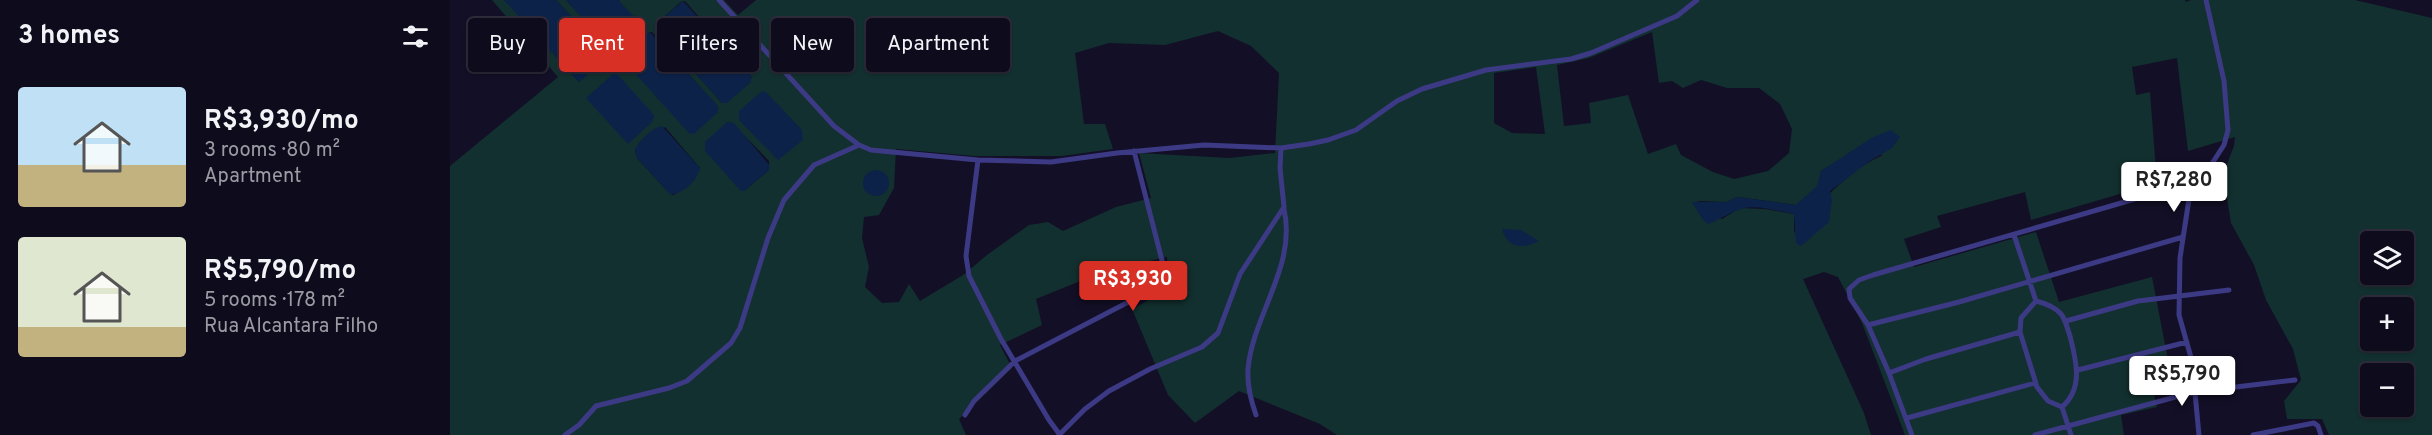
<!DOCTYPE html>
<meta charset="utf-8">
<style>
:root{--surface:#0e0b1c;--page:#1c1929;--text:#f1f3f6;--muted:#9b9ba3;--line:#2e2b3b;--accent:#d93025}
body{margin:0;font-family:Overpass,sans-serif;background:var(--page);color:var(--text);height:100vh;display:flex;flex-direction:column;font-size:22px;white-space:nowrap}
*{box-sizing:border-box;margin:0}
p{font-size:20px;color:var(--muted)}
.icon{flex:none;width:33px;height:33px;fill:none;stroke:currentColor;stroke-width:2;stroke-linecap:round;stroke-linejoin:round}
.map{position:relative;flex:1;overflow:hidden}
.sheet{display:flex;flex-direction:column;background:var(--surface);width:450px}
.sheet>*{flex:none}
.guide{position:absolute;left:18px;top:18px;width:570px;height:54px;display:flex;gap:12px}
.buttons{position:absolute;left:1910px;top:231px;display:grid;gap:12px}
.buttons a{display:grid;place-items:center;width:54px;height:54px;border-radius:6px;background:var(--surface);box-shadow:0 2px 4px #0004,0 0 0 2px var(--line);font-size:30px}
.price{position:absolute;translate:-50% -51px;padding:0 14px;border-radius:6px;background:#fff;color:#222;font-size:20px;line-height:39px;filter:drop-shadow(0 2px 3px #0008)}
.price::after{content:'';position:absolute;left:50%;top:36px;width:18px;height:14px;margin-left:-9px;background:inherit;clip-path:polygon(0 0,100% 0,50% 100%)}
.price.on{background:var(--accent);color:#fff}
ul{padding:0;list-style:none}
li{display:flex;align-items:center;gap:18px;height:150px;padding:0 18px}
li span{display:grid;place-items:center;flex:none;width:168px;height:120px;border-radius:6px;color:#555}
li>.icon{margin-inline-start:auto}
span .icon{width:72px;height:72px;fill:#fffc;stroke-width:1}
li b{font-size:26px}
h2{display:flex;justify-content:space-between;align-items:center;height:72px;padding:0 18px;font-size:26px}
.chip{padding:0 21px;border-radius:6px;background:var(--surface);box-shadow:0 2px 4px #0004,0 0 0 2px var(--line);font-size:21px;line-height:54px}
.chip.on{background:var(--accent);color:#fff}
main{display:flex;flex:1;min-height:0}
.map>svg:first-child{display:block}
.green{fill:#12302f;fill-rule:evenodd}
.water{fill:#0c2248}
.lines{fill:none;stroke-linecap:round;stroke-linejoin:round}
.minor{stroke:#3d3a85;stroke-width:5}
</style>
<main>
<section class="sheet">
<h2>3 homes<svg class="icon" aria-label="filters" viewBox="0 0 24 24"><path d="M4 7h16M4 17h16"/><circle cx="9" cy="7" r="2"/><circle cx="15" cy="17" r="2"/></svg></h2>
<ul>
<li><span style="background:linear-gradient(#bfe0f5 65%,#c2b280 0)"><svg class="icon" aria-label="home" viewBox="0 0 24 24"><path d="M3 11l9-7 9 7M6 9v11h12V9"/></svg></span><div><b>R$3,930/mo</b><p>3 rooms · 80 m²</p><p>Apartment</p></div></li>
<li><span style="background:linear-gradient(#dfe7d0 75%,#c2b280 0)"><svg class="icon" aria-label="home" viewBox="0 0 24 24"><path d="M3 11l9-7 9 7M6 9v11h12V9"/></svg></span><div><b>R$5,790/mo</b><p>5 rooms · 178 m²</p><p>Rua Alcantara Filho</p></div></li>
</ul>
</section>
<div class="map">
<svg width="1982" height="435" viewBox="0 0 1982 435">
<rect width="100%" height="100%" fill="#130f26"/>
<!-- green -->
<path class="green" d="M42 0H54L59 4 129 82 156 58 154 51 106 0H116L164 52 191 28 168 0H274L288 15 306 0H1735L1736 2 1741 0H1905L1982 18V435H1879L1872 419H1837L1834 401 1851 380 1843 349 1816 300 1804 265 1781 223 1773 174 1784 146 1785 137 1738 151 1727 58 1682 67 1686 95 1700 92 1707 183 1581 220 1575 192 1487 216 1491 227 1454 239 1464 267 1586 232 1609 302 1702 277 1719 365 1699 372 1707 407 1671 415 1674 435H1455L1412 323 1388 277 1374 272 1353 279 1414 413 1421 435H887L870 424 789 391 745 423 718 395 682 309 718 290 717 257 691 263V286L667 300 655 271 586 299 592 325 550 345 562 368 509 419 516 435H0V166L108 77ZM235 1 302 78 272 103 205 28 206 24 231 2ZM768 31 801 46 829 73 825 153 779 158 689 153 701 198 666 207 613 231 598 222 579 225 537 255 513 275 470 301 459 284 449 302 432 303 415 287 419 267 412 238 414 217 429 215 444 188 446 149 524 156H612L663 149 655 124H634L625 53 659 43 715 45ZM200 32H202L269 109 172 57ZM1202 32 1209 83 1222 81 1233 88 1251 80 1277 88H1309L1330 104 1342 129 1339 153 1318 171 1284 179 1263 172 1231 155 1226 144 1198 154 1178 95 1139 103 1141 123 1114 126 1107 65 1139 58ZM1086 67 1095 134 1062 133 1044 123V73ZM281 122 319 161V170L294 191ZM215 127 250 168 224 195 220 194 187 158 185 150 190 142ZM1398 155H1433C1397 171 1370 203 1344 233V214L1315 209 1290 208 1272 219 1242 203 1250 201 1277 202 1287 197 1346 205 1368 186 1371 171ZM1920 242H1953V274H1920ZM1920 308H1953V340H1920ZM1920 374H1953V406H1920Z"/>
<!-- water -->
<path class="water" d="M54 0H106L154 51 156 58 129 82Z
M116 0H168L192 25 191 28 163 52Z
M233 1 301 75V82L277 103H272L205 28 206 24Z
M200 32 268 106V112L244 134 239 133 172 59 173 55Z
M163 74 168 75 204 115 203 121 178 144 136 98Z
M315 91 352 130 353 140 328 160 289 120V111L311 92Z
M277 122 284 123 320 166 319 170 294 191H291L255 151V142Z
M212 126 250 168C248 180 233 195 220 194L187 158 185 149C191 140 201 128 212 126Z
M1441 130 1450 137 1442 148 1420 161 1380 191 1382 200 1379 222 1351 246 1346 243 1344 214C1328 211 1303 203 1288 210 1277 214 1269 220 1258 224L1252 219 1242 202H1277L1287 197 1346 205 1367 186 1371 171 1423 137Z
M413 183a13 13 0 1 1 26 0a13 13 0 1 1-26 0Z
M1052 229 1071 230 1089 241C1074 249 1057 249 1052 229Z"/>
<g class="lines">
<!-- minor -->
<path class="minor" d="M269 0 384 126 409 145 421 150 442 152 528 160 601 162 667 153 754 145 831 148 859 144 878 140 906 130 947 101 972 89 1036 70 1121 59 1141 53 1227 16 1247 0
M528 160 516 256 519 276 551 339 599 420 610 435
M1564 235 1586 301 1571 318 1570 332 1587 387 1598 401 1612 407 1621 435
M1586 301C1594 303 1605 307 1611 314 1616 320 1617 328 1620 336 1626 360 1634 388 1612 407
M1616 321 1688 301 1779 290
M1418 325 1509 302 1733 237
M1628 370 1737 342
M1439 373 1476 359 1570 332
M515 415 524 401 565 361 711 285 717 280 684 151
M806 415C801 401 797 384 798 369 803 314 847 266 834 209
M1457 418 1585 383
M115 435 129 425 146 406 219 388 237 381 281 343 290 328 318 238 334 200 364 165 409 145
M609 435 635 409 659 391 700 369 752 347 768 333 790 274 834 207 830 168 831 148
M1462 435 1439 373 1418 325 1400 298 1399 289 1409 280 1423 275 1716 190 1731 186 1747 187
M1585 435 1744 392 1845 380
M1749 435 1742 361 1729 315 1730 258 1739 199 1774 145 1778 130 1774 81 1756 0
M1803 435 1864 423 1868 426 1871 435"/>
</g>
</svg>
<div class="buttons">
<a><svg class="icon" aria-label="layers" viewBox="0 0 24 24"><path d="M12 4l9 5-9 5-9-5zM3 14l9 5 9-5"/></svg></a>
<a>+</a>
<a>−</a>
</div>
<b class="price" style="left:1724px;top:213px">R$7,280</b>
<b class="price on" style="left:683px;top:312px">R$3,930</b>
<b class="price" style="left:1732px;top:407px">R$5,790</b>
<div class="guide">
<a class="chip">Buy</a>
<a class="chip on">Rent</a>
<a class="chip">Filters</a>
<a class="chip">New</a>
<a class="chip">Apartment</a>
</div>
</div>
</main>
